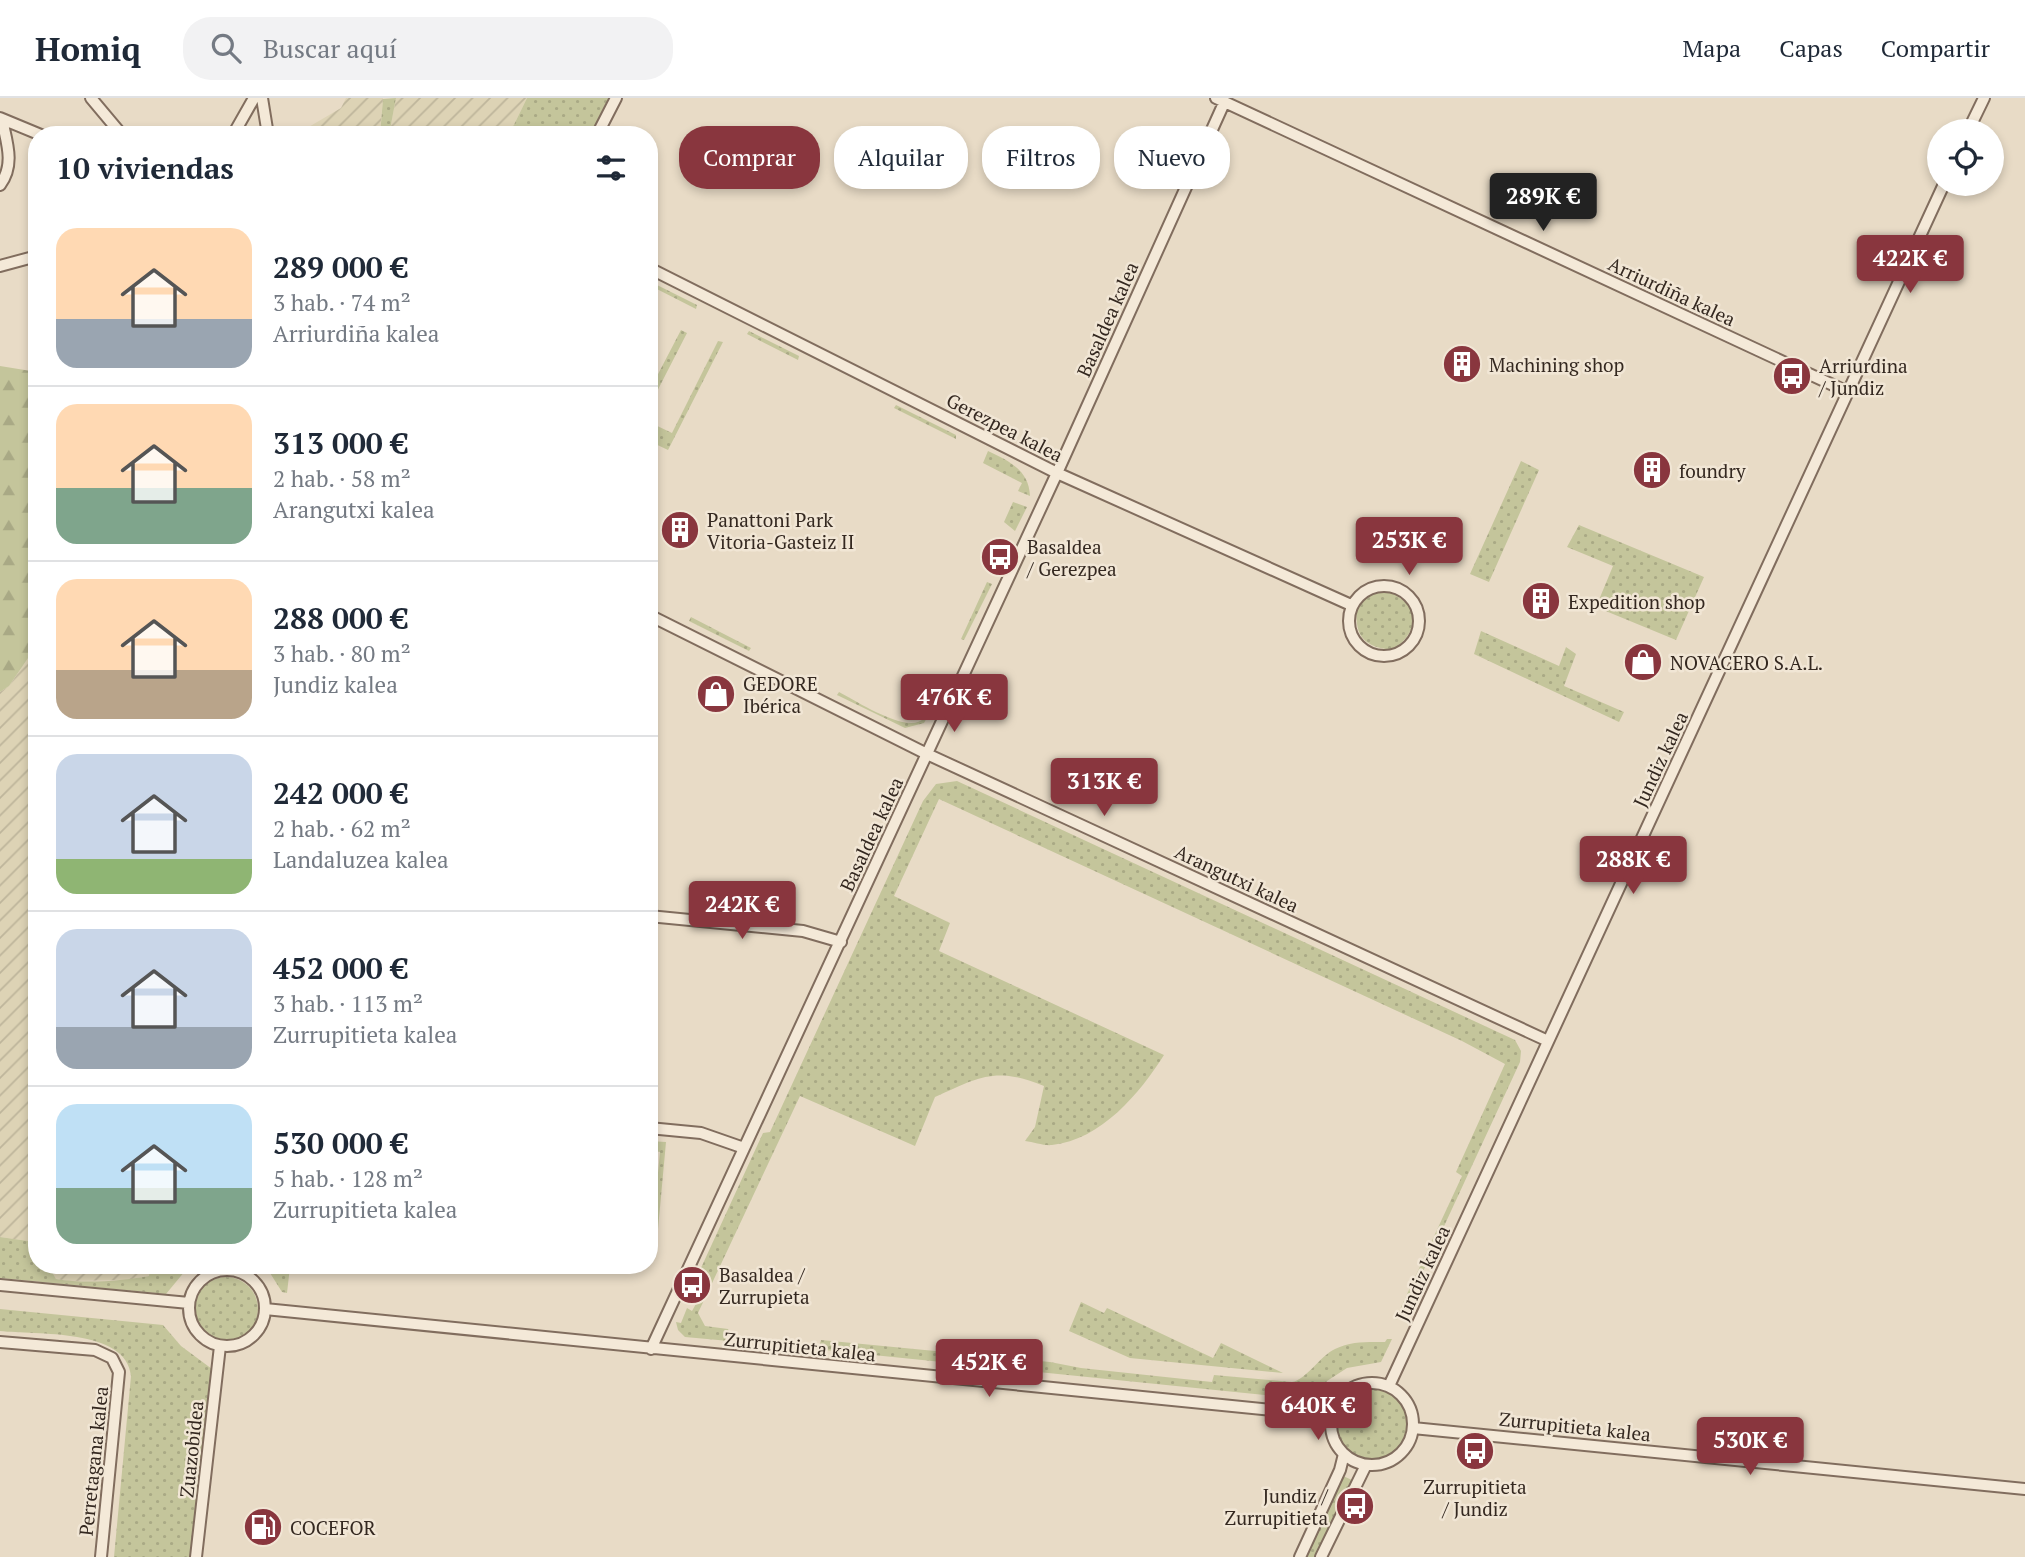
<!DOCTYPE html>
<html lang="es">
<meta charset="utf-8">
<style>
:root{--surface:#fff;--page:#f2f2f3;--text:#1f2937;--muted:#747a83;--line:#e0e1e3;--accent:#89363e}
body{margin:0;font-family:"PT Serif",serif;background:var(--page);color:var(--text);height:100vh;display:flex;flex-direction:column;font-size:26px;white-space:nowrap}
*{box-sizing:border-box;margin:0}
p{font-size:23px;color:var(--muted)}
.icon{flex:none;width:38px;height:38px;fill:none;stroke:currentColor;stroke-width:2;stroke-linecap:round;stroke-linejoin:round}
.map{position:relative;flex:1;overflow:hidden}
.drawer{position:absolute;left:28px;top:28px;width:630px;height:1148px;display:flex;flex-direction:column;background:var(--surface);border-radius:28px;box-shadow:0 4px 10px #0003}
.drawer>*{flex:none}
.guide{position:absolute;left:679px;top:28px;width:665px;height:63px;display:flex;gap:14px}
.tools{position:absolute;left:1927px;top:21px;display:grid;gap:14px}
.tools a{display:grid;place-items:center;width:77px;height:77px;border-radius:50%;background:var(--surface);box-shadow:0 4px 10px #0003;font-size:35px}
.price{position:absolute;translate:-50% -60px;padding:0 16px;border-radius:7px;background:var(--accent);color:#fff;font-size:23px;line-height:46px;filter:drop-shadow(0 2px 4px #0008)}
.price::after{content:'';position:absolute;left:50%;top:42px;width:21px;height:16px;margin-left:-10px;background:inherit;clip-path:polygon(0 0,100% 0,50% 100%)}
.price.active{background:#222;color:#fff}
ul{padding:0;list-style:none}
li{display:flex;align-items:center;gap:21px;height:175px;padding:0 28px}
li+li{border-top:2px solid var(--line)}
li span{display:grid;place-items:center;flex:none;width:196px;height:140px;border-radius:21px;color:#555}
li>.icon{margin-inline-start:auto}
span .icon{width:84px;height:84px;fill:#fffc;stroke-width:1}
li b{font-size:30px}
h2{display:flex;justify-content:space-between;align-items:center;height:84px;padding:0 28px;font-size:30px}
.pill{padding:0 24px;border-radius:28px;background:var(--surface);box-shadow:0 4px 10px #0003;font-size:24px;line-height:63px}
.pill.active{background:var(--accent);color:#fff}
header{display:flex;align-items:center;gap:42px;box-sizing:border-box;height:98px;padding:0 35px;background:var(--surface);border-bottom:2px solid var(--line)}
header strong{font-size:33px}
nav{display:flex;gap:38px;margin-inline-start:auto;font-size:24px}
.search{width:490px;height:63px;background:var(--page);display:flex;align-items:center;gap:18px;box-sizing:border-box;padding:0 24px;border-radius:28px;color:var(--muted);font-size:26px}
.map>svg:first-child{display:block}
.farmland{fill:url(#farmland-furrows)}
.green{fill:url(#green-dots)}
.forest{fill:url(#forest-firs)}
.lines{fill:none;stroke-linecap:round;stroke-linejoin:round}
.minor-casing{stroke:#816d5e;stroke-width:14}
.minor{stroke:#f4e9d8;stroke-width:10}
.labels{text-anchor:middle;dominant-baseline:central;stroke-width:5;stroke-linejoin:round;paint-order:stroke}
.street-label{font-size:19px;fill:#342820;stroke:#f1e6d5}
.poi-label{font-size:19px;fill:#342820;stroke:#f1e6d5;text-anchor:start}
</style>
<header>
<strong>Homiq</strong>
<div class="search"><svg class="icon" aria-label="search" viewBox="0 0 24 24"><circle cx="10" cy="10" r="6"/><path d="M15 15l6 6"/></svg>Buscar aquí</div>
<nav><a>Mapa</a><a>Capas</a><a>Compartir</a></nav>
</header>
<div class="map">
<svg width="2025" height="1459" viewBox="0 0 2025 1459">
<defs>
<pattern id="farmland-furrows" width="10" height="10" patternUnits="userSpaceOnUse" patternTransform="scale(1.75)"><rect width="10" height="10" fill="#ddd3b5"/><path d="M-1 1l2-2M0 10L10 0M9 11l2-2" fill="none" stroke="#beb59b"/></pattern>
<pattern id="green-dots" width="8" height="8" patternUnits="userSpaceOnUse" patternTransform="scale(1.75)"><rect width="8" height="8" fill="#c4c59b"/><path d="M2 2h.1M6 6h.1" fill="none" stroke="#a9a985" stroke-width="1.8" stroke-linecap="round"/></pattern>
<pattern id="forest-firs" width="22" height="20" patternUnits="userSpaceOnUse" patternTransform="scale(1.75)"><rect width="22" height="20" fill="#c4c59b"/><path d="M5 1l3.5 6h-7zM16 11l3.5 6h-7z" fill="#a9a985"/></pattern>
</defs>
<rect width="100%" height="100%" fill="#e8dbc6"/>
<!-- farmland -->
<path class="farmland" d="M346 0H383L380 37H295L341 10Z
M396 0H527L509 37H389Z
M37 547V1147L35 1144 0 1139V594L9 588Z
M48 1167H150L149 1178 126 1182 68 1183 56 1181Z"/>
<!-- green -->
<path class="green" d="M396 0 389 37H380L383 1Z
M527 0H609L591 37H509Z
M649 183 697 207 696 211 649 187Z
M681 232 687 235 649 309V278L656 280Z
M749 233 799 258 798 262 747 236Z
M718 243 723 244 668 352 649 343V324L672 335Z
M896 307 956 337V341L894 310Z
M988 353C1009 363 1029 372 1030 398L1018 393 1022 385 983 365Z
M1521 363 1539 372 1489 484 1470 476Z
M1013 404 1027 409 1015 433 1004 424Z
M1579 427 1704 479 1676 542 1596 509 1613 468 1567 449Z
M987 484 992 486 964 542 961 541Z
M1386 492C1419 507 1423 527 1394 552 1364 549 1354 539 1357 508L1372 495Z
M691 519 751 550 749 553 689 523Z
M1481 533 1559 568 1566 549 1576 556 1564 588 1624 614 1619 624 1474 556Z
M839 594C855 602 909 638 924 620 928 615 931 606 933 600L937 602 924 625 905 630 837 597Z
M957 683 1515 942 1521 953 1520 964 1402 1219 1395 1222 1462 1078 1456 1074 1505 966 1462 943 939 701 894 798 950 825 939 853 1164 957C1140 995 1101 1042 1052 1047 1044 1048 1034 1044 1025 1043L1035 1029 1044 988C996 968 979 979 935 999L915 1048 800 998 698 1215 705 1228 728 1231 732 1240 729 1243 685 1239 678 1232 676 1224 681 1225 687 1210 692 1213 697 1204 689 1196 763 1035 770 1034 923 703 936 686Z
M649 1043 666 1044 658 1131 649 1130V1106H655L660 1054 649 1052Z
M0 1139 35 1144 37 1167H48L56 1181C86 1186 120 1183 149 1178L150 1167H190L166 1196 0 1180Z
M265 1167 290 1169 287 1195 282 1194Z
M194 1211a32 32 0 1 1 64 0a32 32 0 1 1-64 0Z
M1081 1204 1104 1215 1107 1210 1213 1260 1221 1245 1283 1275 1130 1260 1069 1233Z
M0 1211 163 1227 181 1248 212 1271 191 1459H114L131 1278C127 1230 35 1237 0 1233Z
M1387 1241H1392L1381 1264 1347 1270 1327 1283 1313 1302 824 1252 819 1249 821 1242 1050 1264 1081 1270 1212 1284 1214 1277 1292 1284C1306 1282 1320 1258 1335 1251 1351 1243 1368 1244 1385 1244Z
M1337 1326a35 35 0 1 1 70 0a35 35 0 1 1-70 0Z
M1343 1378 1352 1382 1316 1459H1305Z"/>
<!-- forest -->
<path class="forest" d="M0 268 37 274V547L9 588 0 594Z"/>
<g class="lines">
<!-- minor casing -->
<g class="minor-casing">
<path id="minor" d="M91 0 122 37
M262 0 268 37
M1216 0 1848 294
M0 20 41 37
M1968 33 1984 0
M233 37 254 0
M597 37 616 0
M0 87C15 67 7 45 2 22
M0 168 37 158
M649 170 1057 375 1351 507
M1349 523a35 35 0 1 1 70 0a35 35 0 1 1-70 0Z
M649 517 927 656 1548 943
M649 818 803 833 841 844
M649 1030 701 1035 744 1050
M189 1210a38 38 0 1 1 76 0a38 38 0 1 1-76 0Z
M0 1187 189 1205
M265 1211 1331 1318
M0 1244 95 1252 112 1260 119 1274 101 1459
M651 1251 1057 375 1224 5
M1331 1326a41 41 0 1 1 82 0a41 41 0 1 1-82 0Z
M1389 1288 1944 86
M1413 1330 2025 1391
M196 1459 220 1248
M1300 1459 1340 1372 1344 1356
M1321 1459 1366 1367"/>
</g>
<!-- minor -->
<use href="#minor" class="minor"/>
</g>
<!-- icons -->
<defs>
<g id="building-disc" transform="scale(2.0125)"><circle r="9.5" fill="#89363e" stroke="#f1e6d5"/><path d="M-4-6H4V6H1V3H-1V6H-4ZM-2.5-4.3h1.7v1.8h-1.7ZM.8-4.3h1.7v1.8H.8ZM-2.5-1h1.7V.8h-1.7ZM.8-1h1.7V.8H.8Z" fill="#fff"/></g>
<g id="bus-disc" transform="scale(2.0125)"><circle r="9.5" fill="#89363e" stroke="#f1e6d5"/><path d="M-5-6H5V4H4V6H2V4H-2V6H-4V4H-5ZM-3.5-4V0h7V-4ZM-3.5 1.2v1.5H-2V1.2ZM2 1.2v1.5H3.5V1.2Z" fill="#fff"/></g>
<g id="shop-disc" transform="scale(2.0125)"><circle r="9.5" fill="#89363e" stroke="#f1e6d5"/><path d="M-5-2.5h2.3a2.7 3.5 0 0 1 5.4 0H5L5.5 6h-11ZM-1.5-2.5h3a1.5 2.3 0 0 0-3 0Z" fill="#fff"/></g>
<g id="fuel-disc" transform="scale(2.0125)"><circle r="9.5" fill="#89363e" stroke="#f1e6d5"/><path d="M-5.5-6h7V0h2V4h1.3V-2.5L3-4.5l.8-.8L6-3V5H2.5V1h-1V6h-7ZM-4.2-4.7v3.2H.2V-4.7Z" fill="#fff"/></g>
</defs>
<g fill-rule="evenodd">
<use href="#building-disc" x="1462" y="266"/>
<use href="#bus-disc" x="1792" y="278"/>
<use href="#building-disc" x="1652" y="372"/>
<use href="#building-disc" x="680" y="432"/>
<use href="#bus-disc" x="1000" y="459"/>
<use href="#building-disc" x="1541" y="503"/>
<use href="#shop-disc" x="1643" y="564"/>
<use href="#shop-disc" x="716" y="596"/>
<use href="#bus-disc" x="692" y="1187"/>
<use href="#bus-disc" x="1475" y="1353"/>
<use href="#bus-disc" x="1355" y="1408"/>
<use href="#fuel-disc" x="263" y="1429"/>
</g>
<g class="labels">
<!-- street labels -->
<g class="street-label">
<text transform="translate(1672 193) rotate(25)">Arriurdiña kalea</text>
<text transform="translate(1107 221) rotate(-66)">Basaldea kalea</text>
<text transform="translate(1005 329) rotate(27)">Gerezpea kalea</text>
<text transform="translate(1660 661) rotate(-65)">Jundiz kalea</text>
<text transform="translate(871 736) rotate(-65)">Basaldea kalea</text>
<text transform="translate(1237 780) rotate(25)">Arangutxi kalea</text>
<text transform="translate(1422 1175) rotate(-65)">Jundiz kalea</text>
<text transform="translate(800 1248) rotate(6)">Zurrupitieta kalea</text>
<text transform="translate(1575 1328) rotate(6)">Zurrupitieta kalea</text>
<text transform="translate(191 1351) rotate(-84)">Zuazobidea</text>
<text transform="translate(93 1363) rotate(-84)">Perretagana kalea</text>
</g>
<!-- poi labels -->
<g class="poi-label">
<text x="1489" y="266">Machining shop</text>
<text x="1819" y="267">Arriurdina<tspan x="1819" dy="22">/ Jundiz</tspan></text>
<text x="1679" y="372">foundry</text>
<text x="707" y="421">Panattoni Park<tspan x="707" dy="22">Vitoria-Gasteiz II</tspan></text>
<text x="1027" y="448">Basaldea<tspan x="1027" dy="22">/ Gerezpea</tspan></text>
<text x="1568" y="503">Expedition shop</text>
<text x="1670" y="564">NOVACERO S.A.L.</text>
<text x="743" y="585">GEDORE<tspan x="743" dy="22">Ibérica</tspan></text>
<text x="719" y="1176">Basaldea /<tspan x="719" dy="22">Zurrupieta</tspan></text>
<text x="1475" y="1388" text-anchor="middle">Zurrupitieta<tspan x="1475" dy="22">/ Jundiz</tspan></text>
<text x="1328" y="1397" text-anchor="end">Jundiz /<tspan x="1328" dy="22">Zurrupitieta</tspan></text>
<text x="290" y="1429">COCEFOR</text>
</g>
</g>
</svg>
<div class="tools">
<a><svg class="icon" aria-label="locate" viewBox="0 0 24 24"><circle cx="12" cy="12" r="6"/><path d="M12 2v4M12 18v4M2 12h4M18 12h4"/></svg></a>
</div>
<b class="price active" style="left:1543px;top:135px">289K €</b>
<b class="price" style="left:1910px;top:197px">422K €</b>
<b class="price" style="left:1409px;top:479px">253K €</b>
<b class="price" style="left:954px;top:636px">476K €</b>
<b class="price" style="left:1104px;top:720px">313K €</b>
<b class="price" style="left:1633px;top:798px">288K €</b>
<b class="price" style="left:742px;top:843px">242K €</b>
<b class="price" style="left:989px;top:1301px">452K €</b>
<b class="price" style="left:1318px;top:1344px">640K €</b>
<b class="price" style="left:1750px;top:1379px">530K €</b>
<div class="guide">
<a class="pill active">Comprar</a>
<a class="pill">Alquilar</a>
<a class="pill">Filtros</a>
<a class="pill">Nuevo</a>
</div>
<section class="drawer">
<h2>10 viviendas<svg class="icon" aria-label="filters" viewBox="0 0 24 24"><path d="M4 7h16M4 17h16"/><circle cx="9" cy="7" r="2"/><circle cx="15" cy="17" r="2"/></svg></h2>
<ul>
<li><span style="background:linear-gradient(#ffd9b3 65%,#9aa5b1 0)"><svg class="icon" aria-label="home" viewBox="0 0 24 24"><path d="M3 11l9-7 9 7M6 9v11h12V9"/></svg></span><div><b>289 000 €</b><p>3 hab. · 74 m²</p><p>Arriurdiña kalea</p></div></li>
<li><span style="background:linear-gradient(#ffd9b3 60%,#7fa58c 0)"><svg class="icon" aria-label="home" viewBox="0 0 24 24"><path d="M3 11l9-7 9 7M6 9v11h12V9"/></svg></span><div><b>313 000 €</b><p>2 hab. · 58 m²</p><p>Arangutxi kalea</p></div></li>
<li><span style="background:linear-gradient(#ffd9b3 65%,#b9a48a 0)"><svg class="icon" aria-label="home" viewBox="0 0 24 24"><path d="M3 11l9-7 9 7M6 9v11h12V9"/></svg></span><div><b>288 000 €</b><p>3 hab. · 80 m²</p><p>Jundiz kalea</p></div></li>
<li><span style="background:linear-gradient(#c9d6e8 75%,#8fb573 0)"><svg class="icon" aria-label="home" viewBox="0 0 24 24"><path d="M3 11l9-7 9 7M6 9v11h12V9"/></svg></span><div><b>242 000 €</b><p>2 hab. · 62 m²</p><p>Landaluzea kalea</p></div></li>
<li><span style="background:linear-gradient(#c9d6e8 70%,#9aa5b1 0)"><svg class="icon" aria-label="home" viewBox="0 0 24 24"><path d="M3 11l9-7 9 7M6 9v11h12V9"/></svg></span><div><b>452 000 €</b><p>3 hab. · 113 m²</p><p>Zurrupitieta kalea</p></div></li>
<li><span style="background:linear-gradient(#bfe0f5 60%,#7fa58c 0)"><svg class="icon" aria-label="home" viewBox="0 0 24 24"><path d="M3 11l9-7 9 7M6 9v11h12V9"/></svg></span><div><b>530 000 €</b><p>5 hab. · 128 m²</p><p>Zurrupitieta kalea</p></div></li>
</ul>
</section>
</div>
